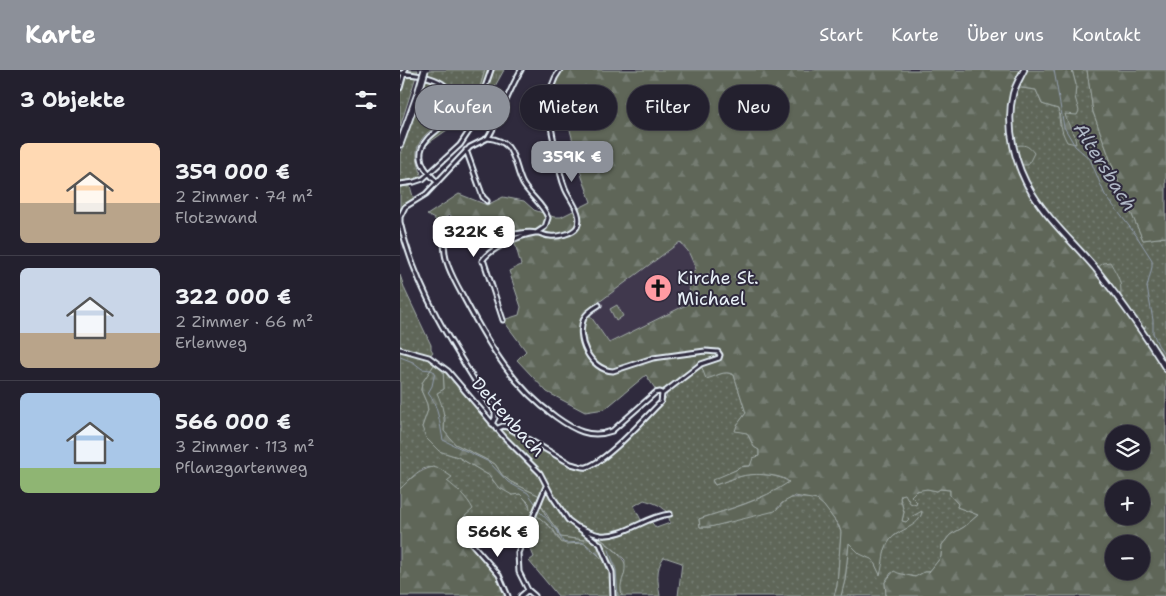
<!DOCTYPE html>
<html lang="de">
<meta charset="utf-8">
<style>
:root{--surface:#23202e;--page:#2b2836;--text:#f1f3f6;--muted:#a3a3aa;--line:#403e4a;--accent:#8c9099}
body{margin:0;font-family:"Shantell Sans",sans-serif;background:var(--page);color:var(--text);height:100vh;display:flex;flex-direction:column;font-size:19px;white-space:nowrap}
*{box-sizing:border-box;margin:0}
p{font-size:16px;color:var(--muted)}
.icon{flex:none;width:28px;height:28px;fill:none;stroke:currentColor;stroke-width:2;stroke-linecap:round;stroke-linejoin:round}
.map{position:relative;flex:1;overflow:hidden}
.sheet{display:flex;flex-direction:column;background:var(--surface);width:400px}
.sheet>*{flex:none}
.guide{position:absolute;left:15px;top:15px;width:475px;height:45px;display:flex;gap:10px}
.fabs{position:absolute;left:705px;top:355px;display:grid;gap:10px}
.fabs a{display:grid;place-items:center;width:45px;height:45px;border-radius:50%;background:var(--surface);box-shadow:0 1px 4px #0004,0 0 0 1px var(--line);font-size:25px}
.price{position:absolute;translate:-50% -42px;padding:0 11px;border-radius:10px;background:#fff;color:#222;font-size:16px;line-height:32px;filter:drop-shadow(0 1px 2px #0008)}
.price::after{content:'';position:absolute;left:50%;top:30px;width:15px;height:11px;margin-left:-8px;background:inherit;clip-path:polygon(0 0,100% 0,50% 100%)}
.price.active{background:var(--accent);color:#fff}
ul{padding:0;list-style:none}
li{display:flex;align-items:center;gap:15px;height:125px;padding:0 20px}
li+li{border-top:1px solid var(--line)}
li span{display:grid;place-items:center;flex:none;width:140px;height:100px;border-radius:8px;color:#555}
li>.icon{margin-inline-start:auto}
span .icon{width:60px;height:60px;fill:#fffc;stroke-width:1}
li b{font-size:21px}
h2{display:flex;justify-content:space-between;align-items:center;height:60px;padding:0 20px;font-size:21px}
.chip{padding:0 18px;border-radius:22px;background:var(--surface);box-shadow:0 1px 4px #0004,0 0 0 1px var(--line);font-size:18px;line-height:45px}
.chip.active{background:var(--accent);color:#fff}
header{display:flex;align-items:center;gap:30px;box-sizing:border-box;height:70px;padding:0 25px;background:var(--accent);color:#fff}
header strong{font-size:24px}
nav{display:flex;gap:28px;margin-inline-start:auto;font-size:18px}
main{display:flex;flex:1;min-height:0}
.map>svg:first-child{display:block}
.built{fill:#40384e}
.grass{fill:url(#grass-dots);stroke:#a3aca8;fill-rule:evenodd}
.forest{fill:url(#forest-firs);stroke:#a3aca8;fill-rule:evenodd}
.park{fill:url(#park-tufts);stroke:#a3aca8}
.garden{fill:#5e6659;stroke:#a3aca8}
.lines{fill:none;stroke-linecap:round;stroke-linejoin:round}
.stream{stroke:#939eaf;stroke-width:1}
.minor-casing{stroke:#e8f1f8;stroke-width:7}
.tertiary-casing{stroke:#e8f1f8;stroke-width:8}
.trunk-casing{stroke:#e8f1f8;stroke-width:9}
.minor{stroke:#2f2a3d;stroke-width:3}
.tertiary{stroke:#2f2a3d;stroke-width:4.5}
.trunk{stroke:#2f2a3d;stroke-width:5.5}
.trunk-bridge-casing{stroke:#e8f1f8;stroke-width:9;stroke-linecap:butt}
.trunk-bridge{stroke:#2f2a3d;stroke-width:5.5}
.labels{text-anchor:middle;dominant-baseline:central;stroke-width:4;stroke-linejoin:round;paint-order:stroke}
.poi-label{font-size:18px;fill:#e8f1f8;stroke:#2f2a3d;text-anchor:start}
.street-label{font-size:18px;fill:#e8f1f8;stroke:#2f2a3d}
.water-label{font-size:19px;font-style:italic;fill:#b0b9c7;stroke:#2f2a3d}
</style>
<header>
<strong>Karte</strong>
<nav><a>Start</a><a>Karte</a><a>Über uns</a><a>Kontakt</a></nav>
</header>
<main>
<section class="sheet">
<h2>3 Objekte<svg class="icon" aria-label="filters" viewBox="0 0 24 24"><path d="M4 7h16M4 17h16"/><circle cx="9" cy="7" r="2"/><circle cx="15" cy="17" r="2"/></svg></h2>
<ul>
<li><span style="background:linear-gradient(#ffd9b3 60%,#b9a48a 0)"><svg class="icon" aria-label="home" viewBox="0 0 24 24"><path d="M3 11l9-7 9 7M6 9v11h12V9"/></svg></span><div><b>359 000 €</b><p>2 Zimmer · 74 m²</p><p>Flotzwand</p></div></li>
<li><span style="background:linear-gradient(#c9d6e8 65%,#b9a48a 0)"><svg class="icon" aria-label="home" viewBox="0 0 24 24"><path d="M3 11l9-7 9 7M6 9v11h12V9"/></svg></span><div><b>322 000 €</b><p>2 Zimmer · 66 m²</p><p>Erlenweg</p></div></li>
<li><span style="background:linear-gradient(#a9c7e8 75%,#8fb573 0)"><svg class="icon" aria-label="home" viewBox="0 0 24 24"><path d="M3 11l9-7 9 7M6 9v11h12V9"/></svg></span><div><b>566 000 €</b><p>3 Zimmer · 113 m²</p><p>Pflanzgartenweg</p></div></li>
</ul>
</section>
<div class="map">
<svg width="766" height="526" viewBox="0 0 766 526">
<defs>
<pattern id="grass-dots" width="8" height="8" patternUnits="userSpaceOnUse" patternTransform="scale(1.25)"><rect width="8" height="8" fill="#5e6659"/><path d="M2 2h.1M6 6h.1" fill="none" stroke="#757c72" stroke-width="1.8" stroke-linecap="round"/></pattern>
<pattern id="forest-firs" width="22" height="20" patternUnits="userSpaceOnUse" patternTransform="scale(1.25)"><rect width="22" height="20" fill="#5e6659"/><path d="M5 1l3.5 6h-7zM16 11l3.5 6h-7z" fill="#757c72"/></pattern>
<pattern id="park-tufts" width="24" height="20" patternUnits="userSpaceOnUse" patternTransform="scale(1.25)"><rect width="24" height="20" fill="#5e6659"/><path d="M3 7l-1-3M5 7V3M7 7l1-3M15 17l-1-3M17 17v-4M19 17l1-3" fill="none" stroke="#757c72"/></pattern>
</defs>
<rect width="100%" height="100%" fill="#2f2a3d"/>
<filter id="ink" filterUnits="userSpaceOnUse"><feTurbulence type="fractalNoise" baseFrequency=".02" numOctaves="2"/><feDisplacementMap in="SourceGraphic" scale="10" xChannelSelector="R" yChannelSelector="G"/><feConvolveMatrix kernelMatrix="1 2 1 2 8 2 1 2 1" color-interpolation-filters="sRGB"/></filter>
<g filter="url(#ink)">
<!-- built -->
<path class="built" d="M280 172 288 180 296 199 294 231 209 273 187 240Z"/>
<!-- grass -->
<path class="grass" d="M5 0H18L0 57V18Z
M29 0H85L78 24 62 18 58 47 47 60 30 72 23 79 30 67 45 56 42 52C30 60 15 70 17 87 18 94 21 100 21 107L17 110 0 112V84Z
M672 0H687L693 42 722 122 743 170 766 167V291L759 280H756L744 260 746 256 742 261 695 199 644 139 628 116 614 76 611 56 615 17 636 20 642 34 658 39 660 55 675 65 667 54 665 44 676 33 675 27 676 15Z
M10 116 14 130 9 133 0 147V117Z
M0 205 5 220 31 275V279L33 282 29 287 36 292 22 313 21 320 27 334 28 340 22 357 39 381 58 387 90 406 93 411 112 425 120 424C127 430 128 435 133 441 142 452 152 455 158 469L185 472C189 478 195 481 200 486 213 497 211 509 213 526H158L129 491 134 487 125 466H123L118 479 89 451 76 461 64 447 70 434 62 424 47 411 51 407C26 388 20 400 0 419Z
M301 294 306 308C317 307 324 299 334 305L346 343 337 355 347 363 354 377 359 380V386L350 396H344L312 411 315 415C324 412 333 408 342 406 353 403 382 404 389 413 361 430 330 439 299 449L300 457H310L379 438C386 428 391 427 402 428 407 428 413 428 418 430 425 435 438 454 441 462L437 516 434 526H278L282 493 264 487C255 499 258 512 260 526H222L220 514 224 505 225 490C217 481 198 465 188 462L185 470 160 467 140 433 142 427 111 412 102 405 95 394 55 374 44 361 45 348 37 323 44 319 43 298 66 324 95 361 103 357 175 398C200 407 249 345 266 328L267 320ZM244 430C258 434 268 437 270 453L256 458 249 449 242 452 234 436Z
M527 419 537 421 540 419 550 420V425L558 434 557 437 578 445 564 457 550 465 542 475 541 487 529 502H524L516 507 491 503 485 512 486 526H441L445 510 449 472 473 490 480 504C482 493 483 479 490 470 499 459 519 456 522 442L511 447 506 452 502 451 504 442 500 428 501 425 505 423 517 432 511 426C514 420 520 420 527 419Z"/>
<!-- forest -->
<path class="forest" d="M160 0H672L676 15 675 27 679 41 677 45 665 44C668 57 675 62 676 74L667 72C659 57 662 53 658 39L642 34 636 20 615 17C608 35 611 57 615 76 624 74 628 75 634 83L628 95H620L632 123 696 199 703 193 710 192C719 208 723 213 720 232L766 302V526H486L485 512 494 501 498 503 515 507 524 502H529L541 487 542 475 550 465 564 457 578 445 557 437 558 434 550 425V420L540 419 537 421 527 419 516 421 511 426 517 432 516 435 510 433 505 424 501 425 500 428 504 442 502 451 506 452 511 447 522 441C520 458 499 458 490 470 482 480 484 493 480 505L473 490 460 484 449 473 445 510 441 526H434L437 516 441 462 439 456 424 436 417 430 395 426 382 433 375 441 310 457H300L299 449C330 439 361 431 389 412 382 404 353 403 342 406 333 408 324 412 315 415L312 410 336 400 339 397 350 396 353 388 359 386V380L354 377 347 363 335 361 337 355 346 343 334 305C324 299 316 307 306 309L301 295 267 320 264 319 256 320 246 305 205 339 185 342 147 322 117 290 126 281 103 250 119 245 121 237 109 201 121 195 114 170 109 165 99 164 71 152 59 153 50 145 38 151 27 145 59 124 87 135 103 127 124 131 134 140 154 147H161L191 132 182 107 166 44H149L150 19ZM280 172 288 181 296 199 285 209 294 231 209 273 187 241ZM714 364H741V391H714ZM714 419H741V446H714ZM714 474H741V501H714Z
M687 0H766V167L743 170 722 122 693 42Z
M36 292 43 298 44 319 37 323C43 336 45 347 44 361L55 374 95 394 102 405 111 412 142 427 140 433 146 446 158 460 160 467 184 470 188 461C196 465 225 486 225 495 226 508 218 511 222 526H213L210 496 185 473 166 474 161 472 153 459 135 444 130 439 129 433 120 424 112 425 98 417 90 406 58 387 39 381 26 368 22 357 28 340 27 334 21 320 22 313Z
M33 397 40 399 52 407 47 411C57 419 67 427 73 439L64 447 76 461 67 468 96 504 106 526H0V419C10 409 19 400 33 397Z"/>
<!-- park -->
<path class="park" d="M85 0H104L89 27 78 24Z"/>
<!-- garden -->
<path class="garden" d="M217 235 223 246 216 251 210 239Z"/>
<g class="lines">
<!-- stream -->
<path class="stream" d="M654 0 664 57 671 69 675 76 690 89 705 125 736 165 752 190V197L747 217 753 250V263L758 275 766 286
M0 287 13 292 22 299 31 300 35 302 32 316 28 323C38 334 40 355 43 370L89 392 108 412 128 423 135 433
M140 442 157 460 163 472 167 473 182 472 199 485
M209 480 216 500 218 526"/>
<!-- minor casing -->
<g class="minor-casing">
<path id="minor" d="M0 3C19 5 51 7 53 32 53 39 49 47 45 53 37 62 26 66 22 78 17 92 28 103 37 112
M0 18 5 0
M88 68C101 46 108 22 121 0
M66 80 83 127 87 131
M0 114 14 112 23 109 60 75 70 60 91 0
M103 250 84 192 82 191C89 179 120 165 135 163 139 162 145 166 150 166 157 167 173 164 177 157 184 144 169 129 165 118 160 106 158 93 156 81 150 54 142 24 160 0
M0 279 29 287 48 301 104 367 140 403 152 426 168 450 200 474 212 502 213 526
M92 354 95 348V342C57 283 16 222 0 152V147L5 137 26 124 70 77 88 68C96 69 103 71 108 77 116 87 117 103 123 114 130 126 144 135 148 148L145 157 136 163C124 160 112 167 100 164 89 161 79 152 67 151 56 153 48 157 45 169 41 190 56 213 65 230 89 275 113 317 156 347 174 360 190 369 212 361L255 323 260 322 262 324
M96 359 103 356 107 357 171 394C176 395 182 398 187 397 208 390 244 349 261 332L262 324 301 294 319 288 320 285 318 282 305 281 253 288 213 301C190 300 175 268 184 248 187 242 194 238 199 235
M178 457C185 460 192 464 201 465 225 467 246 446 270 444
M66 467 99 505 108 526
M121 526 128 520
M135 526 128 520 119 502 118 483 146 416"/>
</g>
<!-- tertiary casing -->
<g class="tertiary-casing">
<path id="tertiary" d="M624 0C620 8 615 16 613 24 605 56 615 96 632 123 649 151 675 174 696 199 721 231 745 264 766 299"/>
</g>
<!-- trunk casing -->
<g class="trunk-casing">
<path id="trunk" d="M0 74 18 24"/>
</g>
<!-- minor -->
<use href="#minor" class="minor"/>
<!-- tertiary -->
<use href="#tertiary" class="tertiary"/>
<!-- trunk -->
<use href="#trunk" class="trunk"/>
<!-- trunk-bridge casing -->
<g class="trunk-bridge-casing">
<path id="trunk-bridge" d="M18 24 25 0"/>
</g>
<!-- trunk-bridge -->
<use href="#trunk-bridge" class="trunk-bridge"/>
</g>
</g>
<!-- icons -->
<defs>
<g id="church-disc" transform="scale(1.4375)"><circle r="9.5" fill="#ff9aa2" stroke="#2f2a3d"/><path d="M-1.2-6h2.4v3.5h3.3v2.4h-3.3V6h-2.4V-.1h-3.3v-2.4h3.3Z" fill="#111"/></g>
</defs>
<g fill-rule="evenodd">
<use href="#church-disc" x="258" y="218"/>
</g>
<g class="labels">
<!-- poi labels -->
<g class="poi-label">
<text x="277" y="208">Kirche St.<tspan x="277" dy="21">Michael</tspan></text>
</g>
<!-- street labels -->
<g class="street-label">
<text transform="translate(108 347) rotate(48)">Dettenbach</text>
</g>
<!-- water labels -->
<g class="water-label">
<text transform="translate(705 97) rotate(58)">Altersbach</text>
</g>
</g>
</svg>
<div class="fabs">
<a><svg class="icon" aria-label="layers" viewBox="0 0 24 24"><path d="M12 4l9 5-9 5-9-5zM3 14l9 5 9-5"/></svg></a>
<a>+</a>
<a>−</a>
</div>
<b class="price active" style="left:172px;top:113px">359K €</b>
<b class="price" style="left:74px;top:188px">322K €</b>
<b class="price" style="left:98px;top:488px">566K €</b>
<div class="guide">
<a class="chip active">Kaufen</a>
<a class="chip">Mieten</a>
<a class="chip">Filter</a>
<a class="chip">Neu</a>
</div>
</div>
</main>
